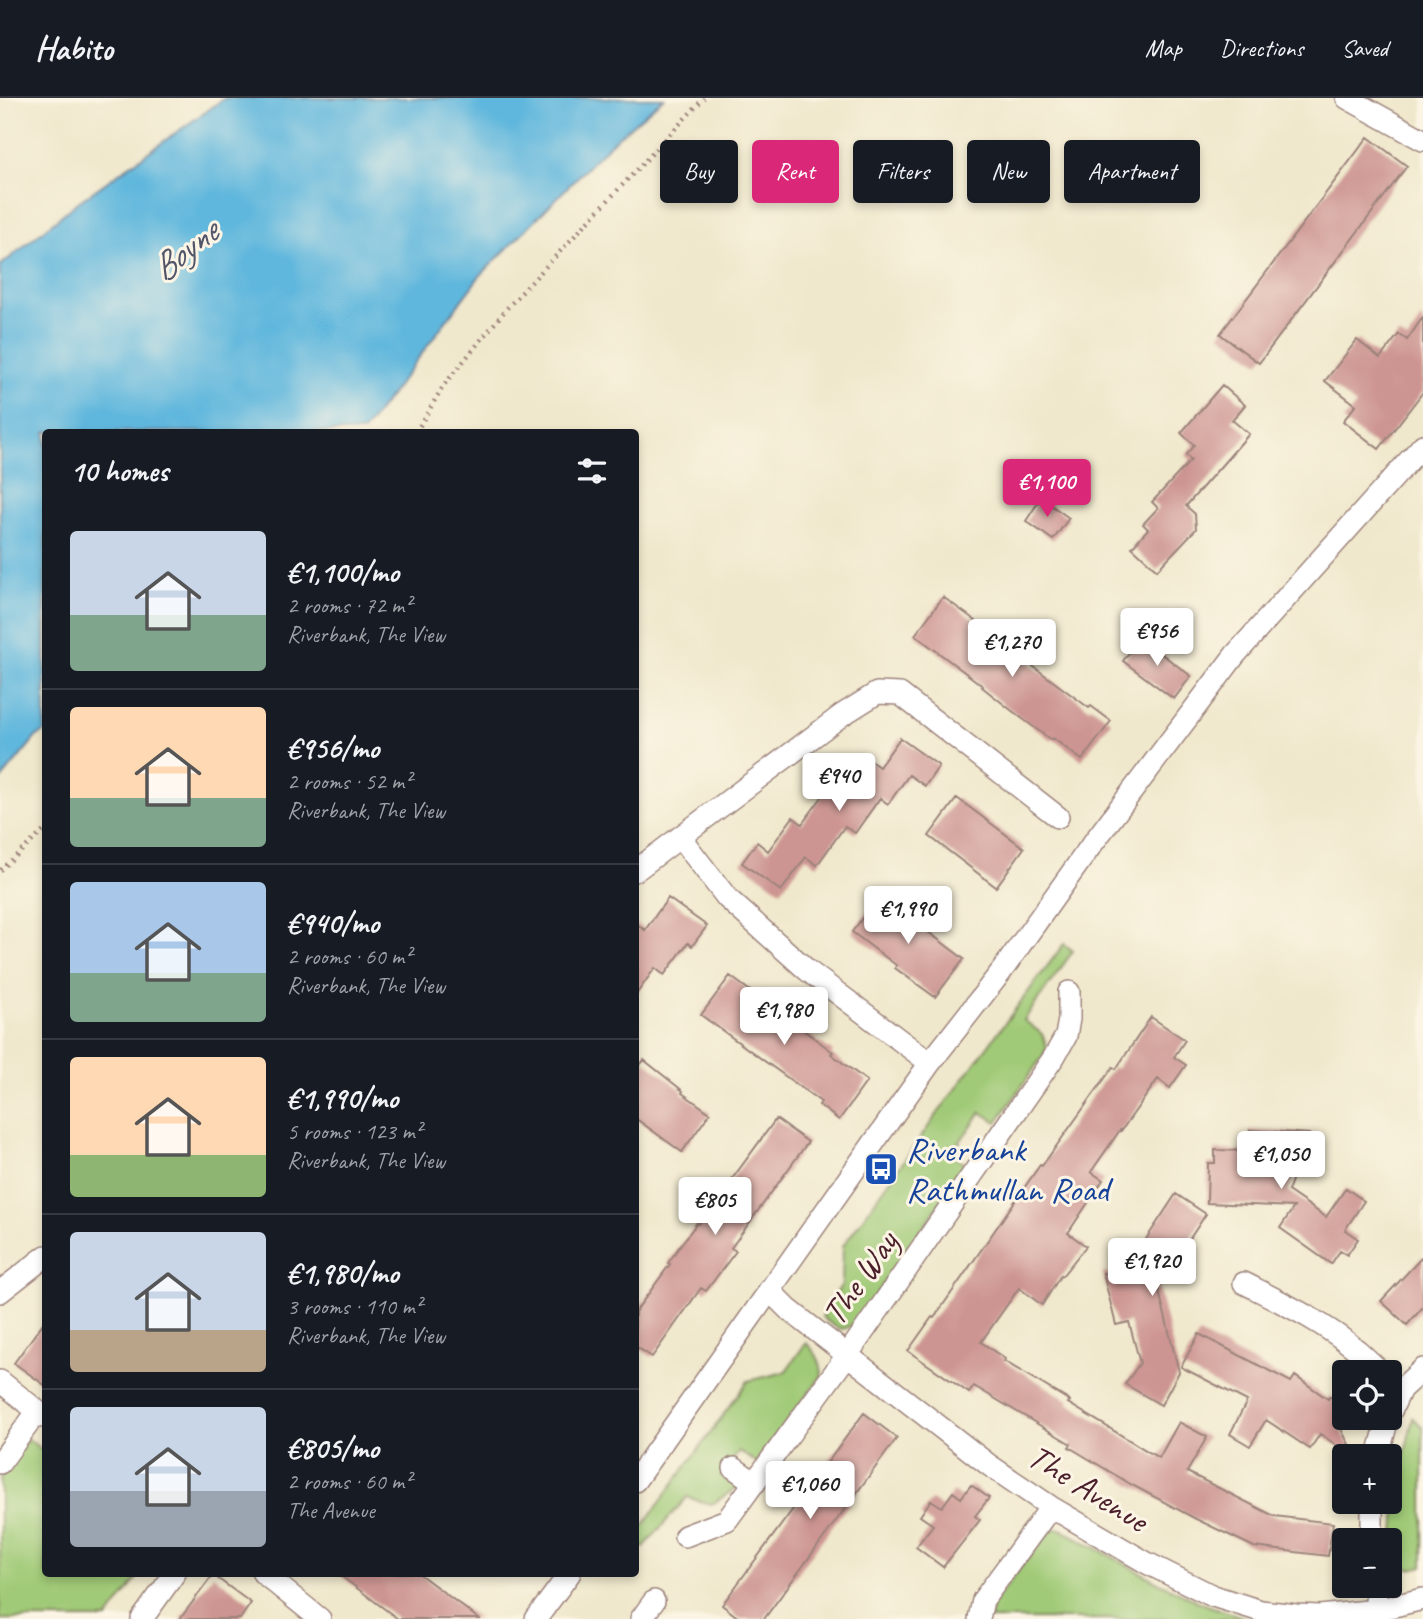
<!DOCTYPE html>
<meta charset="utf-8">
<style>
:root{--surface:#171b24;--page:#242831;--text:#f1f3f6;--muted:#9ea1a6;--line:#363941;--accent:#db2777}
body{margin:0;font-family:Caveat,sans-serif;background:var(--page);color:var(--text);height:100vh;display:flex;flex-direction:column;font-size:26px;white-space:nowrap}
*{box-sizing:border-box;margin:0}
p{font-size:23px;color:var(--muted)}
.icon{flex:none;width:38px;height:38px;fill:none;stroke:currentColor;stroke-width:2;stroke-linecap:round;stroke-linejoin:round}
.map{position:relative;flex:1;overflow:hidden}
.details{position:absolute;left:42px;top:331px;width:597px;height:1148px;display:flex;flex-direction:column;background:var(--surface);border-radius:7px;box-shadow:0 4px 10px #0003}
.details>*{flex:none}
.hud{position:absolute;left:660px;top:42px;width:658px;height:63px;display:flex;gap:14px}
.tools{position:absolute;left:1332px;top:1262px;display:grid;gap:14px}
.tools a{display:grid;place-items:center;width:70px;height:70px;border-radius:7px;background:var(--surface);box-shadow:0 4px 10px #0003;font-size:35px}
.price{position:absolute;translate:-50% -60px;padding:0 16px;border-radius:7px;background:#fff;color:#222;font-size:23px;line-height:46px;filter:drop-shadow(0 2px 4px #0008)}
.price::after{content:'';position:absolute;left:50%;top:42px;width:21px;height:16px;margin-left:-10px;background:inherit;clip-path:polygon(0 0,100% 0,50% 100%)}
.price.on{background:var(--accent);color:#fff}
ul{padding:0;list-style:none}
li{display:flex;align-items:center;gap:21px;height:175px;padding:0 28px}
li+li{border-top:2px solid var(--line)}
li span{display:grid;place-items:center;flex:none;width:196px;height:140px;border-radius:7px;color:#555}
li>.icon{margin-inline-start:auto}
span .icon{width:84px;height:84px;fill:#fffc;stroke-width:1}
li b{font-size:30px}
h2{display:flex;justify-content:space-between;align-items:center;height:84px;padding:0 28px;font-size:30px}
.tag{padding:0 24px;border-radius:7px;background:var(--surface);box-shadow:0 4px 10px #0003;font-size:24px;line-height:63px}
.tag.on{background:var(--accent);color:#fff}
header{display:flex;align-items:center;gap:42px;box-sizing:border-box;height:98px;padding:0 35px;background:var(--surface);border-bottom:2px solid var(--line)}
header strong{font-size:33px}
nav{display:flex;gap:38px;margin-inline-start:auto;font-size:24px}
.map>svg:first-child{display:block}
.green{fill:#a0ca77;stroke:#757451;stroke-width:2}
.water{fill:#61b7dd;stroke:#566b84;stroke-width:2}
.building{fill:#cd9592}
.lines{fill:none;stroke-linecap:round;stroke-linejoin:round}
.street-casing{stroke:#9d847c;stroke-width:24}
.path{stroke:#9d847c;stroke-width:4.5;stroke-dasharray:2 5;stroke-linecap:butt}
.street{stroke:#fff;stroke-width:21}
.labels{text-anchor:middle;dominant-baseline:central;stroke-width:6;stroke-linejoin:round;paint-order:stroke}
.transit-label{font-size:35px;fill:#164399;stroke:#fcf5e5;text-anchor:start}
.street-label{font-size:35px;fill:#4a1f2b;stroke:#fcf5e5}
.water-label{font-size:37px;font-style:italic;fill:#525469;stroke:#fcf5e5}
</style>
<header>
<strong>Habito</strong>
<nav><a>Map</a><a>Directions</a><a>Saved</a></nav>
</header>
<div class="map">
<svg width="1423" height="1521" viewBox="0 0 1423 1521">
<rect width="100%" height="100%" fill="#fcf5e5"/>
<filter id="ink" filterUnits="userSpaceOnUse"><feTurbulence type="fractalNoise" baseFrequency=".0143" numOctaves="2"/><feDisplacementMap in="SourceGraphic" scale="14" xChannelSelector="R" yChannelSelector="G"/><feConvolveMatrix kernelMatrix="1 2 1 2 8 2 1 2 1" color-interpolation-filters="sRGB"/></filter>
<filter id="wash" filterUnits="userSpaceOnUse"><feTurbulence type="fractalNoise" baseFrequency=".00686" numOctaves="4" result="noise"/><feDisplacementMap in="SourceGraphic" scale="28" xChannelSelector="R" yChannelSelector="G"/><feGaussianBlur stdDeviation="1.57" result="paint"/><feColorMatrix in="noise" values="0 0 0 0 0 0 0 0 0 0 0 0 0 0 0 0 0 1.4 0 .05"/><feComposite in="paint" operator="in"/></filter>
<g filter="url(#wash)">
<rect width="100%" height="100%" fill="#f0e8cc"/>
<!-- green -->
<path class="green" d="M1064 846 1073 853 1024 922 1042 936 1047 949 1044 956 997 1024 981 1014 951 1056 967 1067 857 1223C841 1237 836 1230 822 1219L842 1186 843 1148 946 1004Z
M806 1245C816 1255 821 1262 822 1277L757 1365 739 1353 721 1378 738 1389 712 1406 699 1403 687 1399 644 1449 635 1442V1439L748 1283 785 1274Z
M1413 1320 1423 1329V1468C1413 1471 1403 1474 1396 1465L1394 1436 1398 1385Z
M28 1341 45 1354 46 1475H141L107 1521H0V1381Z
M1054 1431H1061L1160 1485 1201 1505 1248 1521H990L993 1506 1045 1438Z"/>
<!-- water -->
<path class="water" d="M225 0H664L611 45 479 179 363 334H46L45 633 36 639 0 683V168L74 107Z"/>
<g id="blocks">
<!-- building -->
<path class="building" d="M1368 39 1407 68 1259 265 1220 236Z
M1423 219V294L1379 351 1343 323 1356 307 1325 283 1357 242 1380 260 1399 236 1407 242Z
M1222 287 1245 307 1232 322 1249 336 1186 408 1195 416 1196 431 1157 472 1132 449 1148 431 1143 426 1158 410 1152 404 1191 362 1186 357 1194 347 1181 335Z
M1041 400 1069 420 1053 442 1026 423Z
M943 499 994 536 993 537 1030 565V566L1089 610 1091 608 1111 623 1082 662 1053 640 1051 642 1011 612 982 589 983 588 915 537Z
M1140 540 1191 578 1174 601 1123 563Z
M900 640 939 668 925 688 909 677 888 706 880 700 855 735 845 728 817 767 806 759 781 793 742 765 757 744 768 753 793 719 802 726 831 687 838 692 864 658 879 669Z
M957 700 1024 750 996 789 929 738Z
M880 796 920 825 919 827 964 861 935 899 895 870 896 867 852 834Z
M668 800 707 828 692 848 688 845 664 877 655 870 635 898V825L645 832Z
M730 878 833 954 831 956 867 983 839 1022 819 1007 821 1004 701 917Z
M1151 919 1185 942 1174 959 1186 967 1170 990 1158 981 1121 1033 1120 1032 1091 1074 1103 1082 1068 1135 1086 1148 1062 1178 1061 1177 1042 1207 1019 1190 981 1244 1005 1261 1004 1263 1070 1303 1068 1305 1159 1360 1179 1324 1207 1339 1187 1374 1274 1418 1333 1425 1328 1458 1254 1449 1196 1421 1132 1387 1069 1349 1071 1346 974 1288 969 1295 908 1253 932 1219 934 1220 1040 1067 1042 1068 1113 969 1116 971Z
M644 962 683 993 682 995 710 1015 682 1054 635 1020V973Z
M776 1021 808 1044 731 1150 736 1153 706 1193 701 1190 652 1259 635 1248V1214L670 1166 668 1165 682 1145 697 1125 699 1126Z
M1250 1032 1309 1036 1288 1093 1326 1119 1346 1090 1364 1103 1345 1132 1358 1141 1347 1157 1340 1153 1331 1166 1280 1130 1294 1109 1207 1105 1208 1065H1215V1052L1249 1053Z
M1176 1096 1206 1116 1158 1189 1179 1274 1161 1307 1125 1286 1140 1265 1129 1224 1116 1227 1103 1175 1115 1177 1130 1155 1135 1158Z
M1423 1158V1209L1407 1227 1381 1203Z
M46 1221V1288L14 1265Z
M1199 1236 1291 1284 1295 1278 1328 1301 1330 1298 1344 1307V1323L1340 1329 1355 1358H1352L1320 1336 1310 1351 1266 1322 1250 1348 1230 1336 1247 1303 1181 1269Z
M864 1315 897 1340 764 1521H740L722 1507Z
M971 1387 989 1400 975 1418 980 1422 943 1469 916 1449 933 1427 920 1418 931 1402 942 1409 953 1394 961 1400Z
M337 1475H418L479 1521H398Z
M213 1477 251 1505 240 1521H180Z"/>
</g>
</g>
<g filter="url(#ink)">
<use href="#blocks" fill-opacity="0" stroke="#9d847c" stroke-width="2"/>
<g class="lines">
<!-- street casing -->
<g class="street-casing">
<path id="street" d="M1347 0 1423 42
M680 739 727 800 807 872 930 965
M635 773 842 617 877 595 900 596 1058 719
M1244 1185C1283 1205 1323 1224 1357 1252 1365 1259 1373 1267 1381 1274
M769 1192 788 1211 989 1367 1051 1409 1147 1465 1213 1498 1261 1513 1296 1517 1320 1518 1377 1512 1423 1501
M0 1194 46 1158
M0 1283 46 1320
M1390 1315 1401 1291 1423 1271
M1378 1358 1388 1320
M0 1365 37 1314
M734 1370 755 1385
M635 1383 930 965 1001 874 1090 749 1235 557 1423 347
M685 1438 727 1422 848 1256 1054 959 1066 938 1069 921V894
M1372 1442V1404
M263 1475 320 1521
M1375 1488 1377 1512
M142 1521 175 1475
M536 1521 570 1475
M641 1521 654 1503
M979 1521 983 1502 1051 1409"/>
</g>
<!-- path -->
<path class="path" d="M416 334 444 287 508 209 704 0
M0 772 46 731"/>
<!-- street -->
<use href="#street" class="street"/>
</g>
</g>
<!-- icons -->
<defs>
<g id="bus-square" transform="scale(1.75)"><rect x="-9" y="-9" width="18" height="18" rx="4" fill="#1a4fb4" stroke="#fcf5e5"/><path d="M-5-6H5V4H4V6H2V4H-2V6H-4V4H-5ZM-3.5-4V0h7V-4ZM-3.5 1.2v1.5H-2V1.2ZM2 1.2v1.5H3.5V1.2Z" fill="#fff"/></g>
</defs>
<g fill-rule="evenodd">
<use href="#bus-square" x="881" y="1071"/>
</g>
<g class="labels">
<!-- transit labels -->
<g class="transit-label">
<text x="906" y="1051">Riverbank<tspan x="906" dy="40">Rathmullan Road</tspan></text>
</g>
<!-- street labels -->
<g class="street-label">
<text transform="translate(860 1180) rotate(-55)">The Way</text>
<text transform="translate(1088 1390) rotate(32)">The Avenue</text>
</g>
<!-- water labels -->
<g class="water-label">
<text transform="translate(184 152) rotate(-39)">Boyne</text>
</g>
</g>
</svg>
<div class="tools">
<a><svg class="icon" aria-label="locate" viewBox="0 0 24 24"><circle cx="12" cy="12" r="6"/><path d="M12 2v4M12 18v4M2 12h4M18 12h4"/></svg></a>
<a>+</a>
<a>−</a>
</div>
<b class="price on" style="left:1047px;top:421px">€1,100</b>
<b class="price" style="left:1157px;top:570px">€956</b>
<b class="price" style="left:1012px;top:581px">€1,270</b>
<b class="price" style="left:839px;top:715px">€940</b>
<b class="price" style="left:908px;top:848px">€1,990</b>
<b class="price" style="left:784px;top:949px">€1,980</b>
<b class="price" style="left:1281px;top:1093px">€1,050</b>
<b class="price" style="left:715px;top:1139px">€805</b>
<b class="price" style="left:1152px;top:1200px">€1,920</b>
<b class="price" style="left:810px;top:1423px">€1,060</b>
<div class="hud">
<a class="tag">Buy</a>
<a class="tag on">Rent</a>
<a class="tag">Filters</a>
<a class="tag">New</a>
<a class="tag">Apartment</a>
</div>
<section class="details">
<h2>10 homes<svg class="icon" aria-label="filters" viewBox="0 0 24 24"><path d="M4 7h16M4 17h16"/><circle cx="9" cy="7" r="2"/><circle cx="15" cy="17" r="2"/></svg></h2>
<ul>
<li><span style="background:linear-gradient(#c9d6e8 60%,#7fa58c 0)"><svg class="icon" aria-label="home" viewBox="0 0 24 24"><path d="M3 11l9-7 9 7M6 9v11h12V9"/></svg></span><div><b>€1,100/mo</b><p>2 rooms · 72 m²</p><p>Riverbank, The View</p></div></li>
<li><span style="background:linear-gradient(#ffd9b3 65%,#7fa58c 0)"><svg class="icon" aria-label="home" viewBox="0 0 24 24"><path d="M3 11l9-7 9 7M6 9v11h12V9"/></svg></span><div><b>€956/mo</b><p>2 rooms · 52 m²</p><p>Riverbank, The View</p></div></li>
<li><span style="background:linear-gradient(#a9c7e8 65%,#7fa58c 0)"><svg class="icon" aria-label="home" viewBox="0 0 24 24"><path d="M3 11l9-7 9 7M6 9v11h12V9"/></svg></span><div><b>€940/mo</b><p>2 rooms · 60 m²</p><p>Riverbank, The View</p></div></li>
<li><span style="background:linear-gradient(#ffd9b3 70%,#8fb573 0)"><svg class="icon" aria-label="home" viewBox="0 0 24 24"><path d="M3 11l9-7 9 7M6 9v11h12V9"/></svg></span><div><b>€1,990/mo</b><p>5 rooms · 123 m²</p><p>Riverbank, The View</p></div></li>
<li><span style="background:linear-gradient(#c9d6e8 70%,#b9a48a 0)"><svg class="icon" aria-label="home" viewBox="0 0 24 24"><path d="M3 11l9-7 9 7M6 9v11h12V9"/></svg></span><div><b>€1,980/mo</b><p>3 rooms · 110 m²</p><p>Riverbank, The View</p></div></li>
<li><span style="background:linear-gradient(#c9d6e8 60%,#9aa5b1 0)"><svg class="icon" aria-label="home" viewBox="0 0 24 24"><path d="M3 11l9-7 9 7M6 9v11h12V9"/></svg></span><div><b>€805/mo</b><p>2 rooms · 60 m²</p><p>The Avenue</p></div></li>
</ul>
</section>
</div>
